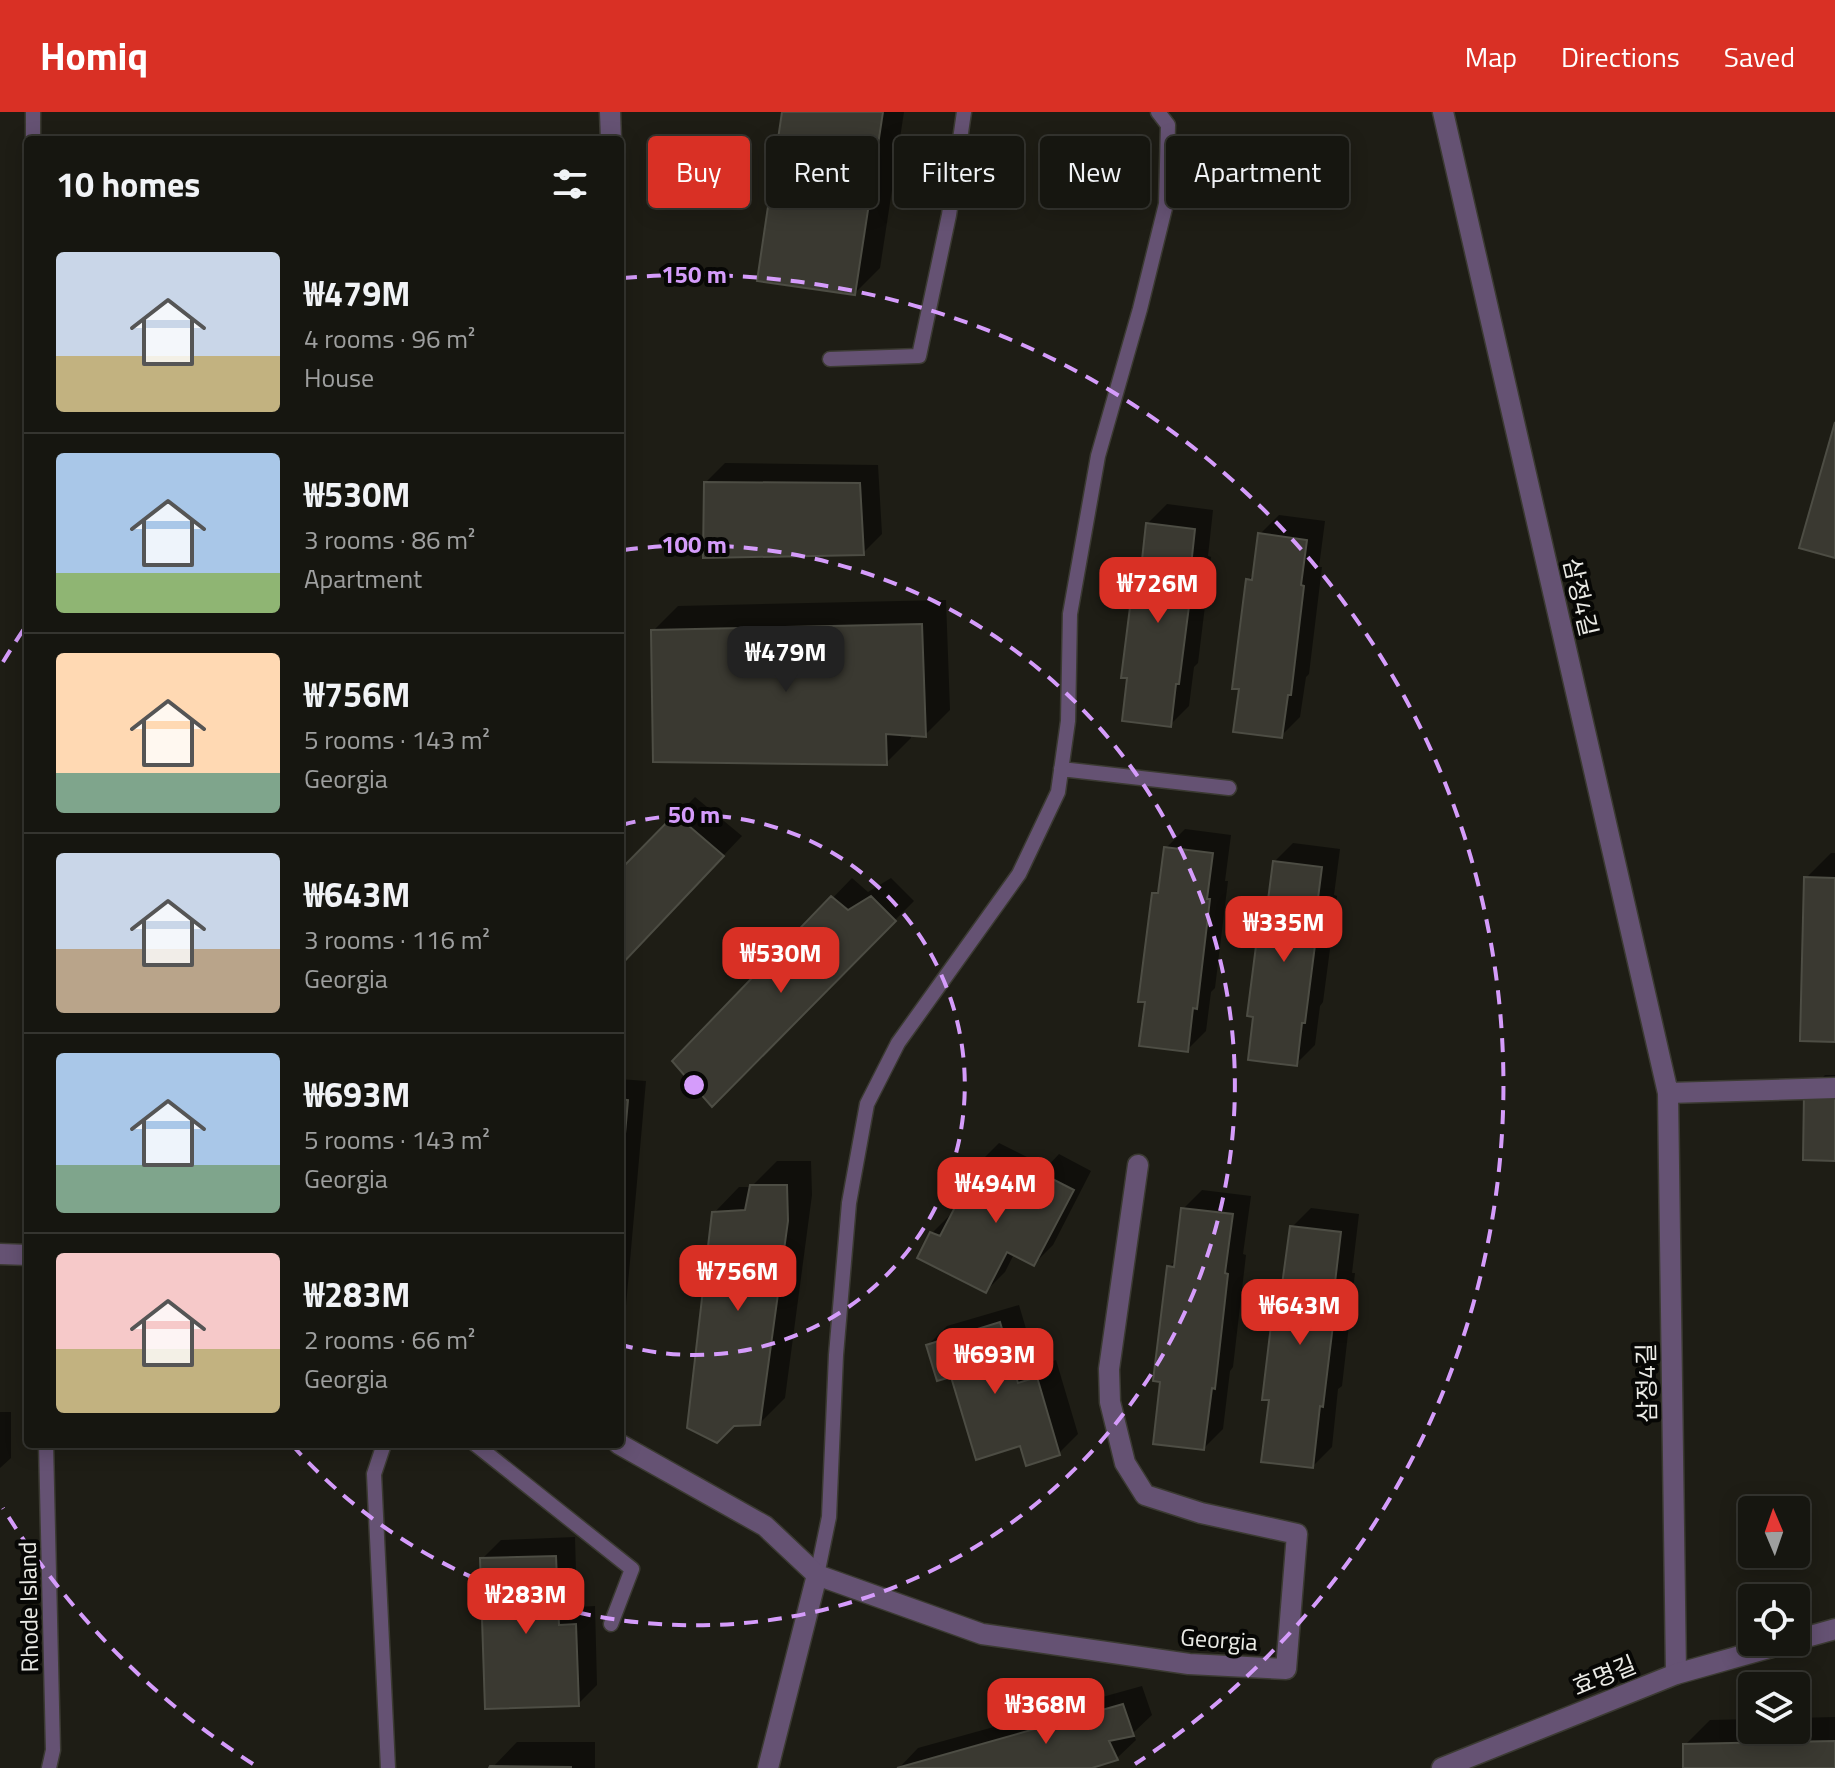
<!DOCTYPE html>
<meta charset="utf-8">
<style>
:root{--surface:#161610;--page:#1f1f19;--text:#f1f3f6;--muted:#9e9f9f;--line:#353530;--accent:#d93025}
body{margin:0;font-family:"Titillium Web","Noto Sans KR",sans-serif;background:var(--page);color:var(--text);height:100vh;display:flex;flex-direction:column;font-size:30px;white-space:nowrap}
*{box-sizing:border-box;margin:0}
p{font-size:26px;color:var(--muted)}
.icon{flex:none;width:44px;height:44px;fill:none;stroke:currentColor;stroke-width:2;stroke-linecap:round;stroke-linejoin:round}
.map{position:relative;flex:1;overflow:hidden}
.sheet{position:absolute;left:24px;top:24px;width:600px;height:1312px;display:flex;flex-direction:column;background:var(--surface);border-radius:8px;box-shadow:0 4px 20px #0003,0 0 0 2px var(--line)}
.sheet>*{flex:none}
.banner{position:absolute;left:648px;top:24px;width:760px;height:72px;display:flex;gap:16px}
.needle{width:52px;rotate:358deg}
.controls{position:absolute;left:1738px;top:1384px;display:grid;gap:16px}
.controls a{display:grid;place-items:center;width:72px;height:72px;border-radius:8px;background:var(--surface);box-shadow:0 4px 20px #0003,0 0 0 2px var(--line);font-size:40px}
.price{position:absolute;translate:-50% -68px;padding:0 18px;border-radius:16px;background:var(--accent);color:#fff;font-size:26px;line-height:52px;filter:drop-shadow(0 2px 4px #0008)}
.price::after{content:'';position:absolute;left:50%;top:48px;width:24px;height:18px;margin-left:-12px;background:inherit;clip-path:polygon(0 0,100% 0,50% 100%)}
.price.selected{background:#222;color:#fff}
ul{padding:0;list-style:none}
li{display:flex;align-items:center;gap:24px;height:200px;padding:0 32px}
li+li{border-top:2px solid var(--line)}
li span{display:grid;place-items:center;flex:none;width:224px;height:160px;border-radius:8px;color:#555}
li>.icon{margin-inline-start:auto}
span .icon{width:96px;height:96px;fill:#fffc;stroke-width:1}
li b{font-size:34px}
h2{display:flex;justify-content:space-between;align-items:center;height:96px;padding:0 32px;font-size:34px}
.tag{padding:0 28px;border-radius:8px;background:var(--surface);box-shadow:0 4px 20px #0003,0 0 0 2px var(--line);font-size:28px;line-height:72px}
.tag.selected{background:var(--accent);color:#fff}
header{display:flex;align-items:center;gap:48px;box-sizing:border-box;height:112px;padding:0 40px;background:var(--accent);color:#fff}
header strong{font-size:38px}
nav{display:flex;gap:44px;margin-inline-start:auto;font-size:28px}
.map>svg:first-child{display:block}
.shadow{fill:#0007}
.building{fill:#3a3931;stroke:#4d4d44;stroke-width:2}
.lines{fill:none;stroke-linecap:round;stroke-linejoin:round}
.service-casing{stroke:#3b3a32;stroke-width:17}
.minor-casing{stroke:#3b3a32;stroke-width:23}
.tertiary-casing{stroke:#3b3a32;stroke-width:23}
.service{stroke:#655273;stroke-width:14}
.minor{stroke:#655273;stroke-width:20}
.tertiary{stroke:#655273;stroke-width:20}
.ring{fill:none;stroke:#d59cfb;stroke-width:4;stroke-dasharray:14 10}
.labels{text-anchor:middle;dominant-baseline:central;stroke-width:8;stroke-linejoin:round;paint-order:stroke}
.street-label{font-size:24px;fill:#eaeae5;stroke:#070705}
.centre{fill:#d59cfb;stroke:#070705;stroke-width:4}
.ring-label{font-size:24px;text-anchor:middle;font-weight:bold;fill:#d59cfb;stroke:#070705;stroke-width:8;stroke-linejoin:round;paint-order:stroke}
</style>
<header>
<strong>Homiq</strong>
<nav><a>Map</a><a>Directions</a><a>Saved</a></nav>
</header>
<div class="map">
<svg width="1835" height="1656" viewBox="0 0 1835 1656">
<rect width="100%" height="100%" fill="#1e1d15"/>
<!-- shadow -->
<path class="shadow" d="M784 0H904L880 156 855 181Z
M725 351 878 353 882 422 863 441 706 370Z
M1167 392 1213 398 1208 444 1211 445 1198 551 1194 555 1189 594 1170 613 1137 457 1144 451 1148 411Z
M1279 403 1325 409 1319 455H1322L1309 562 1306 565 1300 605 1281 624 1248 468 1255 461 1260 422Z
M946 488 950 598 925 623 911 622V626L886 651 653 519 678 494Z
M695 685 742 724 620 852V761Z
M1185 717 1231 723 1225 769H1228L1215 876 1211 880 1206 919 1187 938 1147 889 1154 782 1161 775 1166 736Z
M1293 731 1340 737 1334 783 1337 784 1323 890 1320 894 1315 933 1296 952 1263 796 1270 789 1274 750Z
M1831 741H1835V928L1806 766Z
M852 766 868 780 891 766 914 789 712 992 675 950Z
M1825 963H1835V1047L1806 982Z
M620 967 646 969 625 1205 620 1211Z
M999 1031 1047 1055 1059 1042 1091 1059 1053 1133 1034 1152 1014 1142 1005 1160 986 1179 932 1121 951 1102 953 1103 980 1050Z
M777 1049H811L812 1083 785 1286 760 1311 733 1312 714 1101 739 1075H751Z
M1202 1078 1251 1084 1243 1142 1246 1143 1233 1255 1230 1259 1223 1317 1204 1336 1162 1268 1169 1155 1177 1147 1183 1097Z
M1311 1096 1359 1102 1352 1161H1355L1342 1274 1338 1277 1332 1335 1313 1354 1271 1287 1278 1173 1285 1165 1292 1115Z
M1019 1193 1037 1254 1056 1248 1078 1322 1059 1341 1021 1332 952 1262 928 1233 947 1214Z
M0 1300H11V1346L0 1356Z
M575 1425 577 1495 595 1494 597 1573 578 1592 482 1447 501 1428Z
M1142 1574 1152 1603 1133 1621 1136 1628 1117 1646 1085 1656H899L918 1636Z
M1835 1605V1656H1685V1633L1710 1608 1752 1607V1618H1796V1606Z
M517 1630H595V1656H492Z"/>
<!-- building -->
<path class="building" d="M782 0H883L855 183 757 169Z
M1835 310V446L1799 436Z
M704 370 860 371 864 443 703 446Z
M1146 411 1195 417 1190 463H1193L1179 572H1176L1171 615 1122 609 1127 566H1121L1135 456 1141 457Z
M1258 421 1307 428 1301 473 1304 474 1291 583H1288L1282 626 1233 620 1239 577H1232L1246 467 1252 468Z
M922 512 926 625 886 622 887 653 653 650 651 518Z
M675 702 724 744 620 854V758Z
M1164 735 1213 741 1207 787H1210L1197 897 1193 896 1188 940 1139 934 1145 890H1138L1152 781H1158Z
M1273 749 1322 755 1316 802H1319L1305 911H1302L1297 954 1248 948 1253 905 1247 904 1261 795 1267 796Z
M1804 765 1835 766V930L1800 929Z
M831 784 848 798 871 784 896 809 712 995 672 949Z
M1804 981 1835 982V1049L1803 1048Z
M620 987 628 988 620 1078Z
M979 1049 1031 1075 1039 1060 1074 1078 1034 1154 1007 1140 986 1181 917 1146 930 1120 940 1124Z
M750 1073H787L788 1109 760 1313 734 1314 717 1331 687 1316 712 1100 745 1098Z
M1181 1096 1233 1102 1225 1161 1228 1162 1215 1277 1212 1276 1204 1338 1153 1332 1160 1270 1153 1269 1167 1154 1174 1155Z
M1290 1114 1341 1120 1334 1179 1337 1180 1323 1295 1320 1294 1313 1356 1261 1350 1269 1288H1262L1276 1172 1282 1173Z
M1000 1210 1018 1271 1037 1265 1060 1343 1026 1354 1020 1334 976 1348 951 1265 937 1269 926 1233Z
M556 1444 559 1513 576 1512 579 1594 485 1597 480 1446Z
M1123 1592 1134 1624 1109 1629 1118 1648 1092 1656H897Z
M1835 1629V1656H1683V1632Z
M490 1654 571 1655V1656H489Z"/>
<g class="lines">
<!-- service casing -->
<g class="service-casing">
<path id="service" d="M33 0V28
M830 247 919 244 949 103 964 0
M1061 657 1229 676
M46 1332 53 1638 49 1656
M384 1332 374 1362 388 1656
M475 1332 632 1457 611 1512
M817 1463 829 1405 836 1243 849 1091 867 992 898 931 1019 762 1058 680 1068 609 1070 502 1098 344 1140 197 1166 92 1168 13 1158 0"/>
</g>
<!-- minor casing -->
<g class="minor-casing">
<path id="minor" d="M1443 0 1668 981 1676 1562
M1668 981 1835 976
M0 1142 28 1143
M619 1332 765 1414 817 1463 982 1522 1189 1552 1286 1557 1297 1422 1201 1401 1145 1383 1125 1351 1110 1290 1109 1257 1138 1053
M768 1656 817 1463"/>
</g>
<!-- tertiary casing -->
<g class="tertiary-casing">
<path id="tertiary" d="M610 0 611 28
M1796 1528 1835 1517
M1442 1656 1676 1562 1790 1530"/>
</g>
<!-- service -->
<use href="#service" class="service"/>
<!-- minor -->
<use href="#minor" class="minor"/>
<!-- tertiary -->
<use href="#tertiary" class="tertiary"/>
</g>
<!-- distance rings -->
<g class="ring">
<path d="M622 713A270 270 0 1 1 622 1233"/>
<path d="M624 438A540 540 0 1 1 293 1334"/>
<path d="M253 1652A810 810 0 0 1 3 1396M3 550A810 810 0 0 1 26 514M623 166A810 810 0 0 1 1135 1652"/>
</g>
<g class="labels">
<!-- street labels -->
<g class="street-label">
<text transform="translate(1581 485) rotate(77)">삼정4길</text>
<text transform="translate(1646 1271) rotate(-91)">삼정4길</text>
<text transform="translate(28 1495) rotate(-91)">Rhode Island</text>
<text transform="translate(1219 1527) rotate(4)">Georgia</text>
<text transform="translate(1604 1563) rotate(-22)">효명길</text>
</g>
</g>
<circle cx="694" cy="973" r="12" class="centre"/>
<g class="ring-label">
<text x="694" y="171">150 m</text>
<text x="694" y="441">100 m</text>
<text x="694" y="711">50 m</text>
</g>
</svg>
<div class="controls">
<a><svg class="needle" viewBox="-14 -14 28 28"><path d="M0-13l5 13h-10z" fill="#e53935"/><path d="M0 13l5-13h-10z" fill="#9e9f9f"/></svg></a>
<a><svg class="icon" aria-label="locate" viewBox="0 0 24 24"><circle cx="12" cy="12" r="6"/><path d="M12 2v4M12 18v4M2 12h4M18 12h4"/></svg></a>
<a><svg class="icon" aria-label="layers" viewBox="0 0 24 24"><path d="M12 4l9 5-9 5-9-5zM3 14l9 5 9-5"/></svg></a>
</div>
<b class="price" style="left:1158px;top:513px">₩726M</b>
<b class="price selected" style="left:786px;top:582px">₩479M</b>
<b class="price" style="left:1284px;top:852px">₩335M</b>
<b class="price" style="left:781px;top:883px">₩530M</b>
<b class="price" style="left:996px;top:1113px">₩494M</b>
<b class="price" style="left:738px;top:1201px">₩756M</b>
<b class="price" style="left:1300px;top:1235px">₩643M</b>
<b class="price" style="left:995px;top:1284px">₩693M</b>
<b class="price" style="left:526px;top:1524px">₩283M</b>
<b class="price" style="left:1046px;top:1634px">₩368M</b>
<div class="banner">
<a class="tag selected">Buy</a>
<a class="tag">Rent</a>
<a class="tag">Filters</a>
<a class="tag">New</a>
<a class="tag">Apartment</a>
</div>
<section class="sheet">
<h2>10 homes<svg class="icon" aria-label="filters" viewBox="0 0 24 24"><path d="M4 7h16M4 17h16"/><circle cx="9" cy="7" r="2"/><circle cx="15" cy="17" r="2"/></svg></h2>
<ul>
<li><span style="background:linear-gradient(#c9d6e8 65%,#c2b280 0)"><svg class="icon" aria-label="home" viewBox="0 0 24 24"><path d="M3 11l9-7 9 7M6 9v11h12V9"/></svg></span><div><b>₩479M</b><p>4 rooms · 96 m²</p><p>House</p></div></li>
<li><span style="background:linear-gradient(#a9c7e8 75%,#8fb573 0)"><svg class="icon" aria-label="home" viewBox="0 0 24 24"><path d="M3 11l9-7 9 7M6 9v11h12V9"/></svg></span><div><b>₩530M</b><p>3 rooms · 86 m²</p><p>Apartment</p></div></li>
<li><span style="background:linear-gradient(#ffd9b3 75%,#7fa58c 0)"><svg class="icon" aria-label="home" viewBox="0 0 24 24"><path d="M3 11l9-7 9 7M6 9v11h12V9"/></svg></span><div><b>₩756M</b><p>5 rooms · 143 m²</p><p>Georgia</p></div></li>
<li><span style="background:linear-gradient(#c9d6e8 60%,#b9a48a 0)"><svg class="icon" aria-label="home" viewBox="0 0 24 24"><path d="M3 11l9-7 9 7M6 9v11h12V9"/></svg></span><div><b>₩643M</b><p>3 rooms · 116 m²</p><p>Georgia</p></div></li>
<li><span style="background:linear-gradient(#a9c7e8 70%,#7fa58c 0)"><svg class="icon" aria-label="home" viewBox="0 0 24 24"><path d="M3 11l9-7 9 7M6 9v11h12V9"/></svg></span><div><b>₩693M</b><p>5 rooms · 143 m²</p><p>Georgia</p></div></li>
<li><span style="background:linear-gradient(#f6c9c9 60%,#c2b280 0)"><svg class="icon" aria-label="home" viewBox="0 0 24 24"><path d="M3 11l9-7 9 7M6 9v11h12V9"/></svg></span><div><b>₩283M</b><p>2 rooms · 66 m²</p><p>Georgia</p></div></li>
</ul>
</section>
</div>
